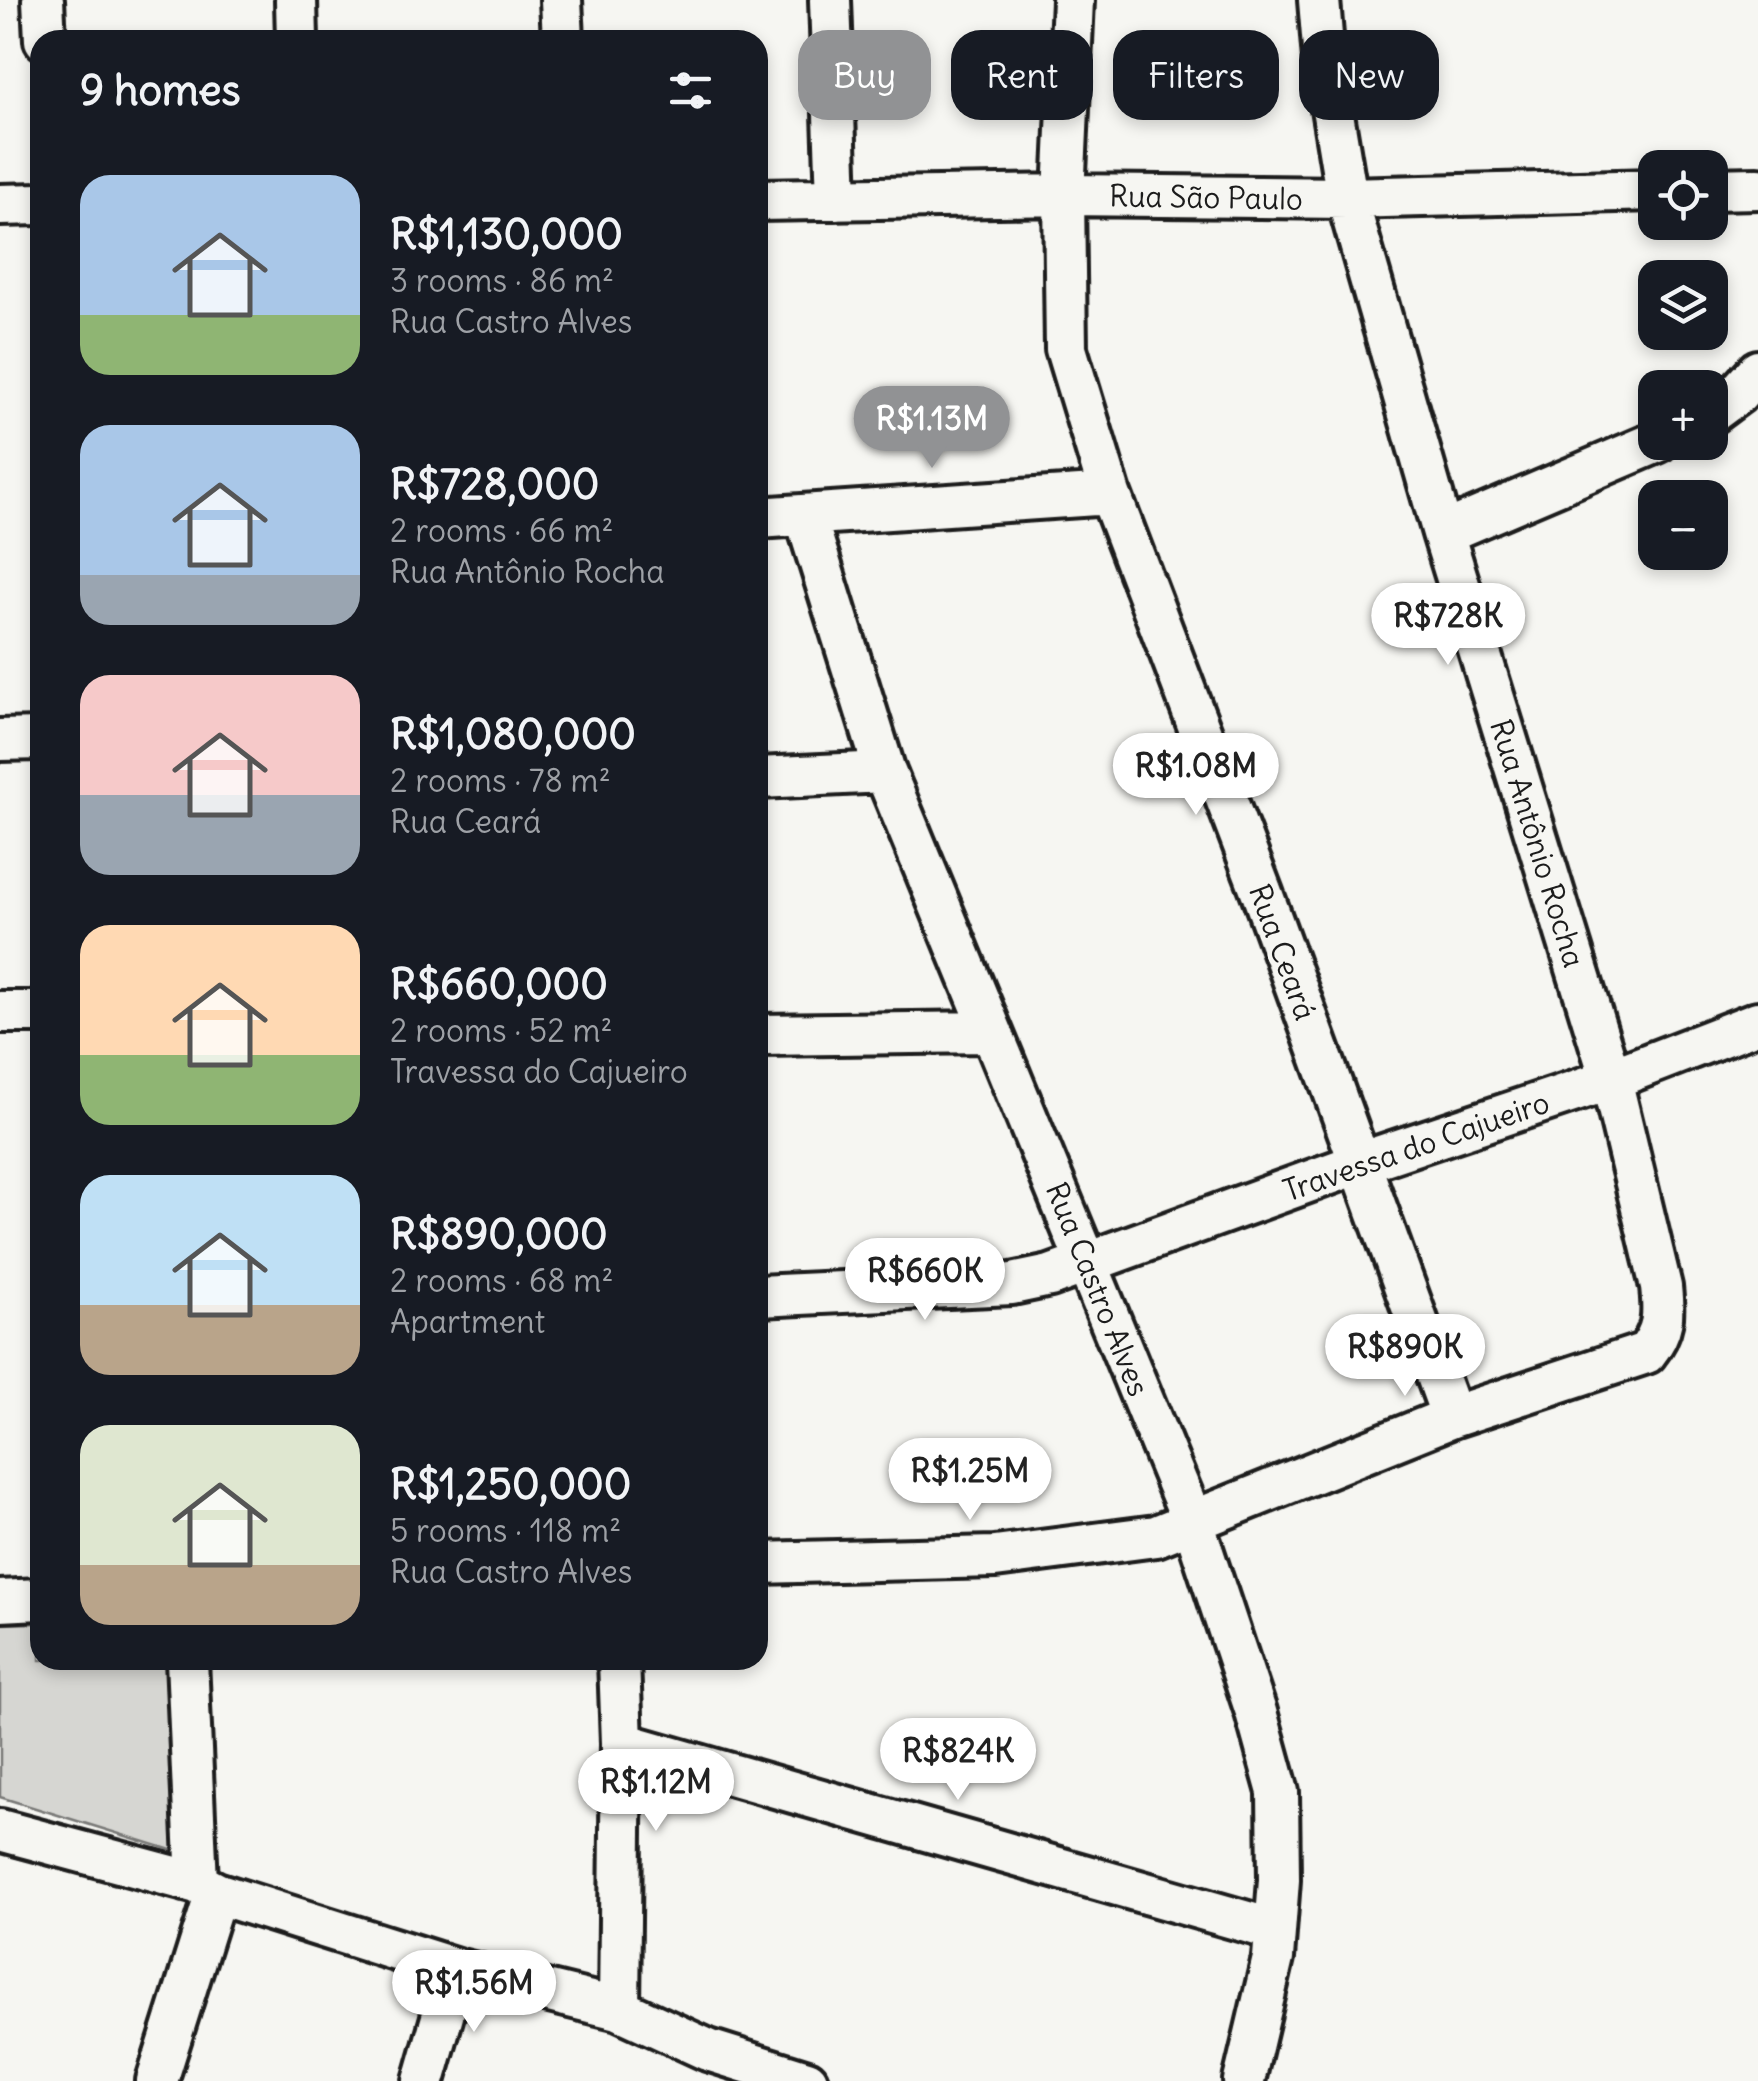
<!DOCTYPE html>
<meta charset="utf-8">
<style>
:root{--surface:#171b24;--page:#20242c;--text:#f1f3f6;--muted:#9ea1a6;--accent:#919294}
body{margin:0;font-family:Delius,sans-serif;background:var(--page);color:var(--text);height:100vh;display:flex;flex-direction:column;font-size:38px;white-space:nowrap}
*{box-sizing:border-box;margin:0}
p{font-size:32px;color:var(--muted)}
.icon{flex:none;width:55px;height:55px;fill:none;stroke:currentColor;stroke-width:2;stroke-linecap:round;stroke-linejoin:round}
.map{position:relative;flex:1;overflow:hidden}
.drawer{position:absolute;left:30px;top:30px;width:738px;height:1640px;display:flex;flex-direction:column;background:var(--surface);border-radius:30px;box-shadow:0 5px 15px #0003}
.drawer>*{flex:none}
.banner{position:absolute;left:798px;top:30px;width:810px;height:90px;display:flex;gap:20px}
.fabs{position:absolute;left:1638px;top:150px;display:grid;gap:20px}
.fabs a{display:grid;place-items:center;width:90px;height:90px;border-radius:20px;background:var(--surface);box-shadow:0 5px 15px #0003;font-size:50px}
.price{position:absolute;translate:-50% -85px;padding:0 22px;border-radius:35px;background:#fff;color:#222;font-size:32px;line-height:65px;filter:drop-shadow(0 2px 5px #0008)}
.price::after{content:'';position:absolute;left:50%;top:60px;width:30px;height:22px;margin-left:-15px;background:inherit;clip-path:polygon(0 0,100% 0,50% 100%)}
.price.selected{background:var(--accent);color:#fff}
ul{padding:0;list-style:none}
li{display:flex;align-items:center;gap:30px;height:250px;padding:0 50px}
li span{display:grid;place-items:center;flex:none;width:280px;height:200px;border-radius:30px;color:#555}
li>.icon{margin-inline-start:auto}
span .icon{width:120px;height:120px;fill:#fffc;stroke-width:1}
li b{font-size:42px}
h2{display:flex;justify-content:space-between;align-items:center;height:120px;padding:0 50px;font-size:42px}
.tag{padding:0 35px;border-radius:30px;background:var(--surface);box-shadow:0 5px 15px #0003;font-size:35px;line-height:90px}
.tag.selected{background:var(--accent);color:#fff}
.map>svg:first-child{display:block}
.green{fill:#d6d6d2;stroke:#797977;stroke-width:2.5}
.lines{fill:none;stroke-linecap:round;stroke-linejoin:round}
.minor-casing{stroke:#1c1c1c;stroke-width:48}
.minor{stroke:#f6f6f2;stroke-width:40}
.labels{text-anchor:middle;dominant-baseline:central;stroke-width:9;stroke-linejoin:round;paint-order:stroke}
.street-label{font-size:30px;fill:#1c1c1c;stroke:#f6f6f2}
</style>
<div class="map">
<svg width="1758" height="2081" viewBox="0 0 1758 2081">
<rect width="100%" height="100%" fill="#f6f6f2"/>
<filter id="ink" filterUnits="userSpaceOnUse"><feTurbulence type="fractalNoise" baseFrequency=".01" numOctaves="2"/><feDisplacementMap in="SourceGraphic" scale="20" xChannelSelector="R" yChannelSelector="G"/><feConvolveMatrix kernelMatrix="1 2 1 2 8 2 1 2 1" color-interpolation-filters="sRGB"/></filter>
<g filter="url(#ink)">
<!-- green -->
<path class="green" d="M40 1623V1660H176L184 1854 0 1797V1624Z"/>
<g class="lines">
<!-- minor casing -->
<g class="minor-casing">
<path id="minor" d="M43 0 45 40
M296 0 297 40
M561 0 563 40
M830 0 837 199
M1073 0 1064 195 1066 349 1110 494 1262 893 1452 1417
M1710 189 1758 188
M758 200 1064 195 1347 198 1655 190
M0 205 40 204
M1710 414 1737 394 1758 371
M805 515 885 772 1193 1522 1256 1712 1278 1792 1279 1880 1273 1958 1244 2081
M758 518 1110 494
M1443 533 1657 442
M0 740 40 739
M758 778 885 772
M0 1012H40
M758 1035 989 1032
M758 1296 1012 1284 1050 1276 1360 1163 1611 1079 1758 1022
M758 1563 995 1557 1156 1536 1452 1417 1646 1353C1664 1331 1664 1315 1661 1287L1611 1079 1443 533 1347 198 1324 60 1319 0
M0 1601 40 1599
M187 1660 197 1883
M619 1660 622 1743 619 2009
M622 1743 1275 1930
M0 1830 197 1883 216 1893 456 1969 619 2009 708 2050 807 2081
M157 2081 216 1893
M424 2081 456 1969"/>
</g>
<!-- minor -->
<use href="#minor" class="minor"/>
</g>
</g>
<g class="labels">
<!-- street labels -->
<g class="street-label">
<text transform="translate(1206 197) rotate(1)">Rua São Paulo</text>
<text transform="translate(1538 843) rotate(73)">Rua Antônio Rocha</text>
<text transform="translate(1283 952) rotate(70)">Rua Ceará</text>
<text transform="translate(1416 1146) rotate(-19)">Travessa do Cajueiro</text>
<text transform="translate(1098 1289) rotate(68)">Rua Castro Alves</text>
</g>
</g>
</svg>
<div class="fabs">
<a><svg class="icon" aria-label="locate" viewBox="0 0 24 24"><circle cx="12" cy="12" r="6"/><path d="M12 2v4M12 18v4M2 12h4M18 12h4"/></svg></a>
<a><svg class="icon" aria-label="layers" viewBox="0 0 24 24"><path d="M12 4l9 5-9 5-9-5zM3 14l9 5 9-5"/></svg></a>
<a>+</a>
<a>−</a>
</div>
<b class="price selected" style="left:932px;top:471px">R$1.13M</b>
<b class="price" style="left:1448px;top:668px">R$728K</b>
<b class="price" style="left:1196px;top:818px">R$1.08M</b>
<b class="price" style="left:925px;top:1323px">R$660K</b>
<b class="price" style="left:1405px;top:1399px">R$890K</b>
<b class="price" style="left:970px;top:1523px">R$1.25M</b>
<b class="price" style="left:958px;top:1803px">R$824K</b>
<b class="price" style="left:656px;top:1834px">R$1.12M</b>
<b class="price" style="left:474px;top:2035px">R$1.56M</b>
<div class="banner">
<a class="tag selected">Buy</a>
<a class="tag">Rent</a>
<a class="tag">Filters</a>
<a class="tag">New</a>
</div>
<section class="drawer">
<h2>9 homes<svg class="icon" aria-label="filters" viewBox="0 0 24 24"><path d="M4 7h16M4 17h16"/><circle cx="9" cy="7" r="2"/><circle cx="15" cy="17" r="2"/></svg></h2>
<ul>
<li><span style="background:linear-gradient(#a9c7e8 70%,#8fb573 0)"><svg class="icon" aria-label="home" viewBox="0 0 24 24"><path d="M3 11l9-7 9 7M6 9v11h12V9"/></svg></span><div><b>R$1,130,000</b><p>3 rooms · 86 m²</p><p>Rua Castro Alves</p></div></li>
<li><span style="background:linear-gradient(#a9c7e8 75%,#9aa5b1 0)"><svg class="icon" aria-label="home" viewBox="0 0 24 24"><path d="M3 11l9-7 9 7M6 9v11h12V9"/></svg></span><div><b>R$728,000</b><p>2 rooms · 66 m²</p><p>Rua Antônio Rocha</p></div></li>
<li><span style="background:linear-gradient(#f6c9c9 60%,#9aa5b1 0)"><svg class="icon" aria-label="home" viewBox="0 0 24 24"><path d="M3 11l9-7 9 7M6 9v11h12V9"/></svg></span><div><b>R$1,080,000</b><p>2 rooms · 78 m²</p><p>Rua Ceará</p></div></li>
<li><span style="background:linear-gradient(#ffd9b3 65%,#8fb573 0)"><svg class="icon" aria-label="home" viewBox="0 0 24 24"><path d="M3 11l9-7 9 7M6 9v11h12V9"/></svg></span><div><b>R$660,000</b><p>2 rooms · 52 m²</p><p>Travessa do Cajueiro</p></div></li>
<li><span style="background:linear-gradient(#bfe0f5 65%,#b9a48a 0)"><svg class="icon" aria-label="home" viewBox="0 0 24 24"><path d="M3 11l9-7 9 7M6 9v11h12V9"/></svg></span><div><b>R$890,000</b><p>2 rooms · 68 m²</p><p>Apartment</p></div></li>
<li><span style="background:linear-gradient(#dfe7d0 70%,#b9a48a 0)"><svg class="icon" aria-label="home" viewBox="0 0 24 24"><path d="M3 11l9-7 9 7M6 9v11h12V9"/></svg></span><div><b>R$1,250,000</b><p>5 rooms · 118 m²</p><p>Rua Castro Alves</p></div></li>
</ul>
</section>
</div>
